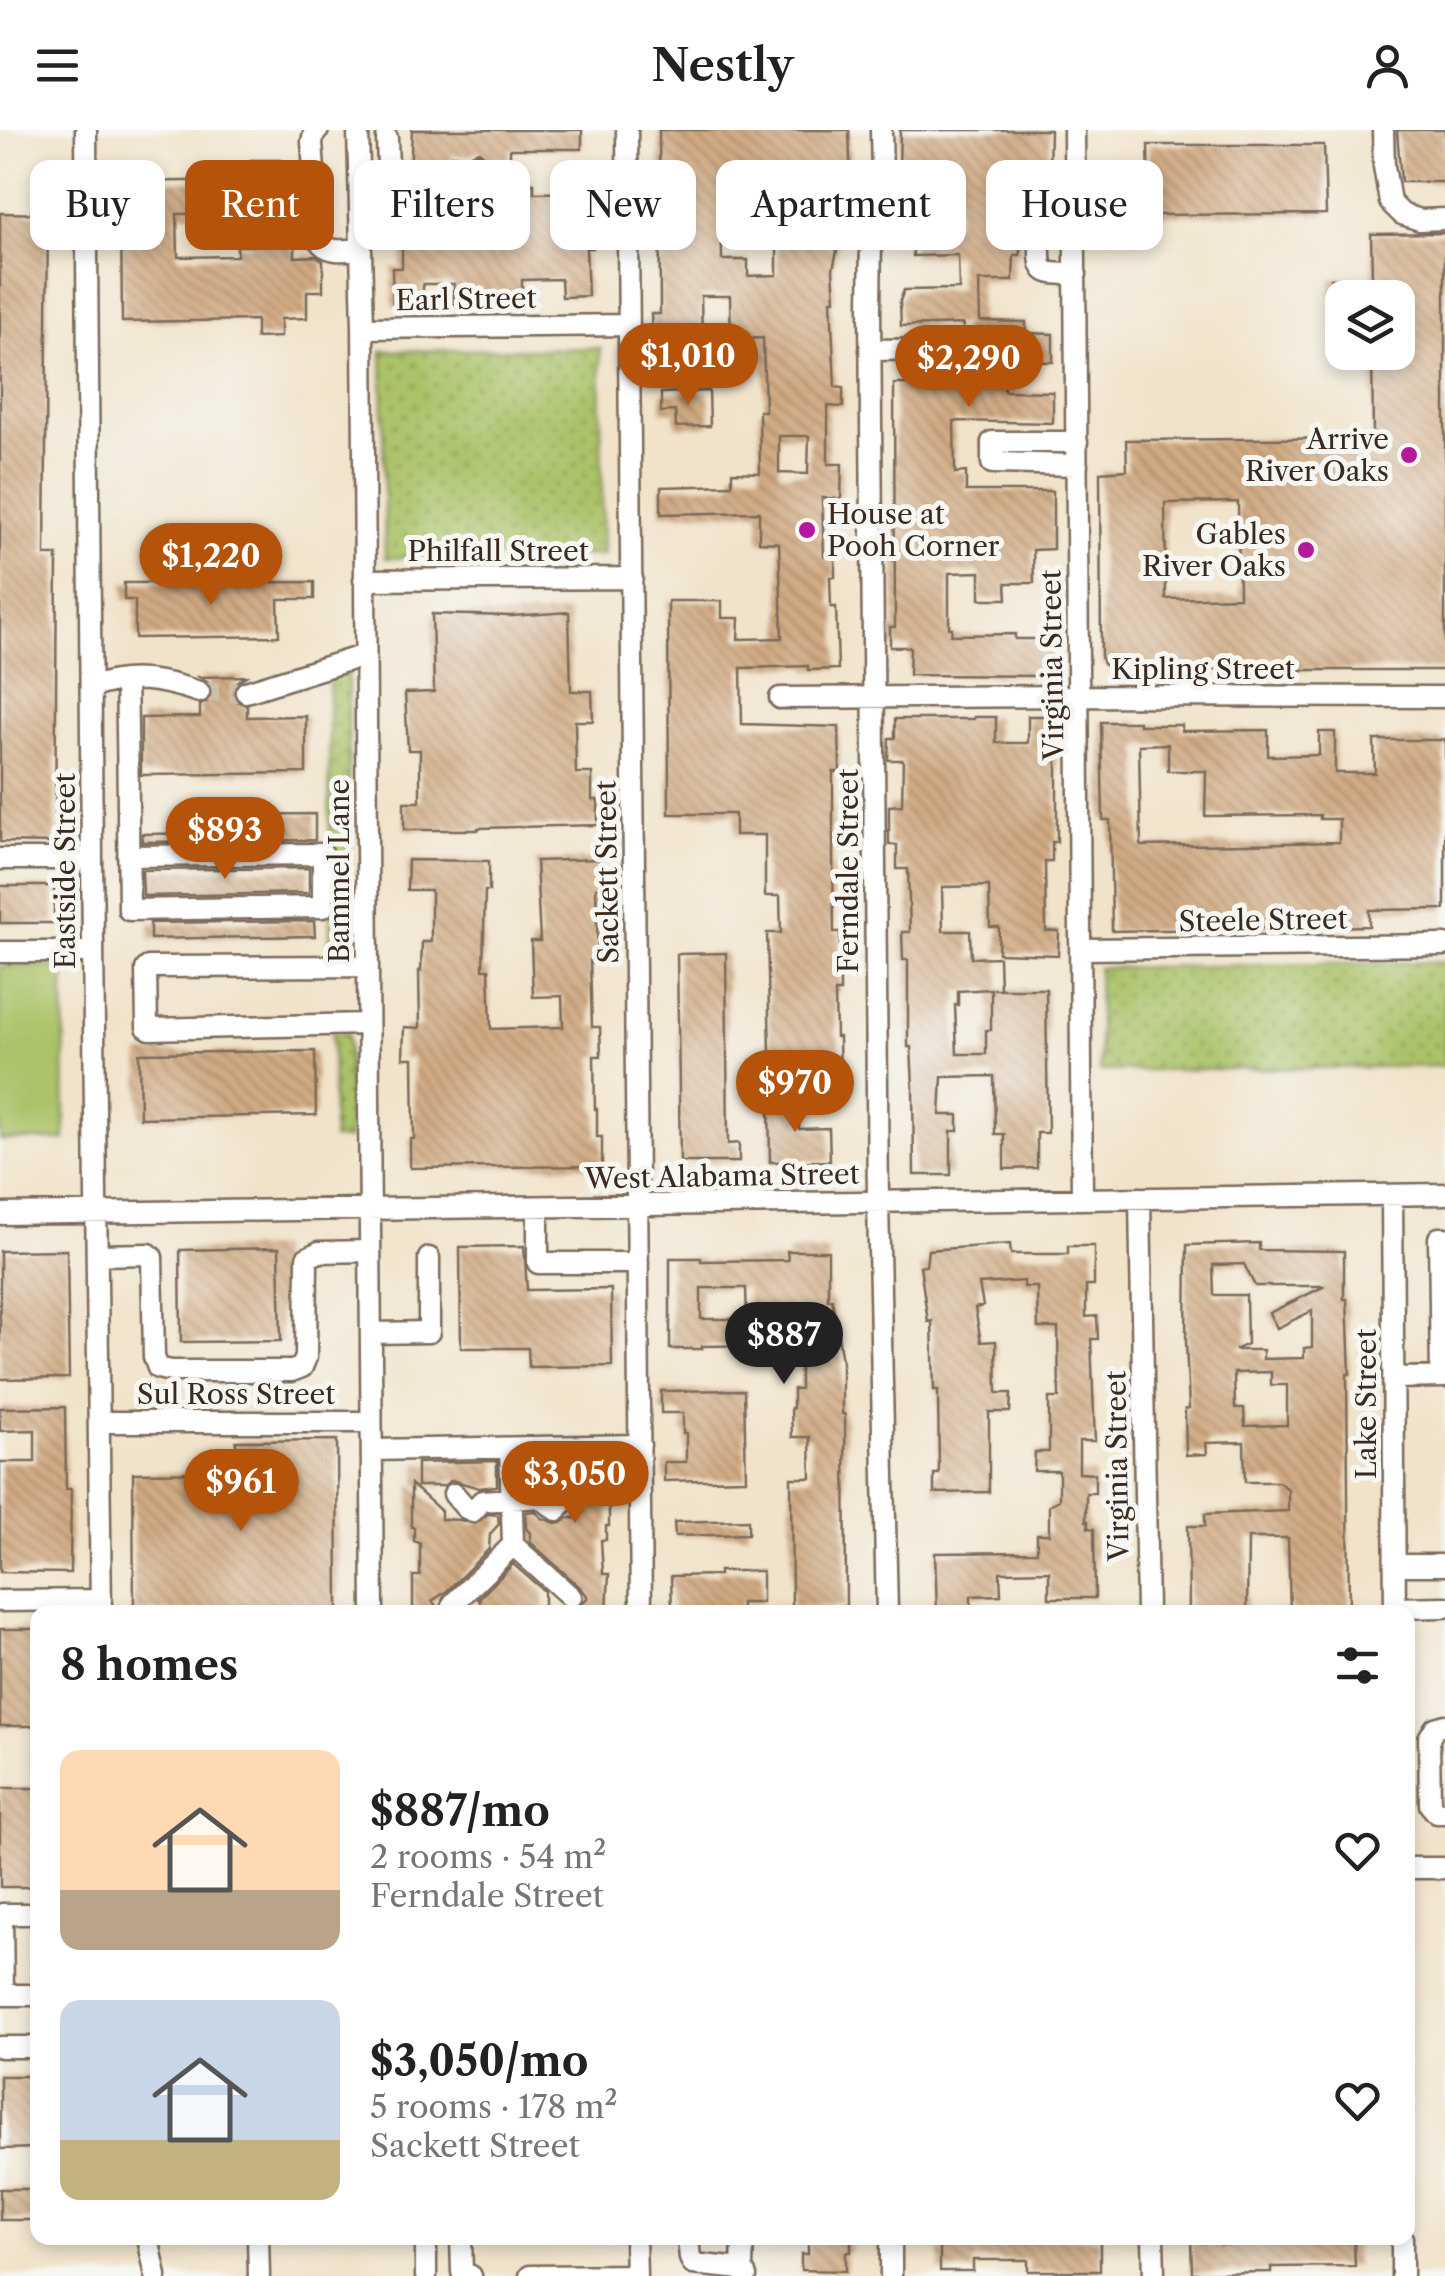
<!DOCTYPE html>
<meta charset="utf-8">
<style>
:root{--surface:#fff;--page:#f6f6f6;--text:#222;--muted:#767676;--accent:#b45309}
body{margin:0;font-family:"Libre Caslon Text",serif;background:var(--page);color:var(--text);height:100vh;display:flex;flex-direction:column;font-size:38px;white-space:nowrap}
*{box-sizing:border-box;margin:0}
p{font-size:32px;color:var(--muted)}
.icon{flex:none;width:55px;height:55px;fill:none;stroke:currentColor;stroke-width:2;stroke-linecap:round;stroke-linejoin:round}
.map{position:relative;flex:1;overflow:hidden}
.drawer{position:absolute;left:30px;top:1475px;width:1385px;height:640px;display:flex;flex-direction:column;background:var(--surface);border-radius:20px;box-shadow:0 5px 15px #0003}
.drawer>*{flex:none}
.top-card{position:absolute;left:30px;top:30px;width:1385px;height:90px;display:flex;gap:20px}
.buttons{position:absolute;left:1325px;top:150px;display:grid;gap:20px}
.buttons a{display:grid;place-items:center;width:90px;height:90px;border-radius:20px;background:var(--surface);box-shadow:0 5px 15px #0003;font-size:50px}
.price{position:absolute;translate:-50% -85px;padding:0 22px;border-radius:35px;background:var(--accent);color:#fff;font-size:32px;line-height:65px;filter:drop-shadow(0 2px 5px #0008)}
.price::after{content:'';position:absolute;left:50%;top:60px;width:30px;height:22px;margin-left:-15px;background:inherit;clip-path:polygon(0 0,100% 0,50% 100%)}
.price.current{background:#222;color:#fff}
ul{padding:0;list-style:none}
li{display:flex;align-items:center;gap:30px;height:250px;padding:0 30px}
li span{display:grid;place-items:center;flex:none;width:280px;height:200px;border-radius:20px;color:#555}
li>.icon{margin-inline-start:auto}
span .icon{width:120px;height:120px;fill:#fffc;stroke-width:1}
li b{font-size:42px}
h2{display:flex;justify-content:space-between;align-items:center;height:120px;padding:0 30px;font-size:42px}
.pill{padding:0 35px;border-radius:20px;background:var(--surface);box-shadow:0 5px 15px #0003;font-size:35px;line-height:90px}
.pill.current{background:var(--accent);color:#fff}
header{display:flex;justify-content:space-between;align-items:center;height:130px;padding:0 30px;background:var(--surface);font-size:45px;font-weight:600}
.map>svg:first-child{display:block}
.grass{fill:url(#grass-dots);stroke:#727643;stroke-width:2.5}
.pitch{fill:#aac268;stroke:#727643;stroke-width:2.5}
.building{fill:url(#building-back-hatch);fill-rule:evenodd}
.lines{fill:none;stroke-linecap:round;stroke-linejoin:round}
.minor-tunnel{stroke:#cdbea8;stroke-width:20;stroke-dasharray:20 10;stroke-linecap:butt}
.minor-casing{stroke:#7b6b5a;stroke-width:25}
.minor{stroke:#fff;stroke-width:20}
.poi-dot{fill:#b5179e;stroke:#f6f6f2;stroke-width:4}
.labels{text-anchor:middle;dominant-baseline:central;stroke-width:10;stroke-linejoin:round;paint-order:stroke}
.street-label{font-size:28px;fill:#3b2a1e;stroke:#f6f6f2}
.poi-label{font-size:28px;fill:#3b2a1e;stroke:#f6f6f2;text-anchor:end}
</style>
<header><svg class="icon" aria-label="menu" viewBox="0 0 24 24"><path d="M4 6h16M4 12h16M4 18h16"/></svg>Nestly<svg class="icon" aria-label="person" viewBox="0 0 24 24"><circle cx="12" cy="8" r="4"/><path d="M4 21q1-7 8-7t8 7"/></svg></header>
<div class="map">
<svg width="1445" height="2146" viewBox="0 0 1445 2146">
<defs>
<pattern id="grass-dots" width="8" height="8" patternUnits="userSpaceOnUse" patternTransform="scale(2.5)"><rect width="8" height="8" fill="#aac268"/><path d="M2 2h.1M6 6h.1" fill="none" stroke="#8c9e55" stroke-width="1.8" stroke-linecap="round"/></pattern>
<pattern id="building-back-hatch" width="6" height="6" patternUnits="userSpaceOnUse" patternTransform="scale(2.5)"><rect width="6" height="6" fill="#d1ab84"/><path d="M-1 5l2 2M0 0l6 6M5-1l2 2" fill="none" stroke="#ab8b6b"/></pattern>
</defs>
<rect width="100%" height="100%" fill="#f6f6f2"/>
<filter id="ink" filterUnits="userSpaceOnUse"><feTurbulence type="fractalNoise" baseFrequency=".01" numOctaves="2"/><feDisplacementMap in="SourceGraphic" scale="20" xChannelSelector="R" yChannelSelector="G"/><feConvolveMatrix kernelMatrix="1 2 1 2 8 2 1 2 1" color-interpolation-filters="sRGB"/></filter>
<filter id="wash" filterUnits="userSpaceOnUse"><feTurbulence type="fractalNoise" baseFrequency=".0048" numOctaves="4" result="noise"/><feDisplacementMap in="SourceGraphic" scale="40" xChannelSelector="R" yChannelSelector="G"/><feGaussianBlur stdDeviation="2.25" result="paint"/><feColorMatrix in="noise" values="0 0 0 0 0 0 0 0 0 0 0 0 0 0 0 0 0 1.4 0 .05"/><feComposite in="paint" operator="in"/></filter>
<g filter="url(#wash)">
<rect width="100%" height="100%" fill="#f1e3ca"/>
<!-- grass -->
<path class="grass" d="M600 218 603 425 385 428 382 221Z
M329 544H348L350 813H330Z
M1445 832V936L1100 941 1098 838Z
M332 903H348L349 1009H333Z"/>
<!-- pitch -->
<path class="pitch" d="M0 836H64L65 1010H0Z"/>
<g id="blocks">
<!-- building -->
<path class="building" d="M412 0H582V19H510V29H489L479 21 467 26 452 25V48L410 47Z
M659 0H849L851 57 833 139 835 170H831L835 257 843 258V277L828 276V334H842L841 369 822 368 824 426H835V447H830L831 477H836L838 539 808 540V536L741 538 742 594 839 597 840 642H833V726L834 802H840V862H835L836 907H839L840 959 787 962 786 923H770L767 803H781L780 766H765V705H735V684H669L668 471H722V488H739L738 509 782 508 781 470 779 413 759 412V382L661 384V357L732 355V342L760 343 759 281H765L763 208 731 209 730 166H701L702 206 652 207 651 184H660ZM721 56H777V145L748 146V130H722ZM779 306H809L808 344 779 343Z
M900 0H1050L1048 89 1021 88 1020 125H1014L1013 151H979L980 191 1026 192V203L1053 204V232L1005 231 1004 261 1053 262V293L954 291 955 343 966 342V361H1053V419L1033 420 1034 453H1006L1007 469H980V442L949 443V498H952L951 505 1015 504V509H1049V520H1056V546L909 545 910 517H890V497H895L894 254H915V247L964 246V229L969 220 963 208V194L901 196 900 171 904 160 959 159 958 125 913 126 912 94 957 93 958 64 943 63 944 40 899 39Z
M1397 0H1445V52H1401Z
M1148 15H1324L1326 84 1150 85Z
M251 30H281V52L301 51 303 82H295V127L316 126 323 131V161H307V188L281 189V207L256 208V190L122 192 121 85H116V52L252 50ZM252 83V116H237V126L178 127 177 84Z
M534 53V63L592 62 593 118H586L588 166 562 167 561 149 522 150V166L476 167V176L454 177V154H423V177H393L392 138H402V105L497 106 498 54Z
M0 83 48 84 45 425H57L55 713 0 712Z
M1445 103V540H1113L1103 534 1101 526 1100 342 1127 340 1126 310 1373 308 1372 222H1398V168H1331V149L1372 148 1371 104ZM1238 372 1239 467 1166 469 1165 373Z
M709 261 710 296 676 297 675 281 661 282V263Z
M314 452V469H278L279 506 135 508V470H124V453Z
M569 482 571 561H592L593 591H575L576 643H592V670H598V695L478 698V700H404V672H420V620H408L405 563 434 562 432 484 512 486Z
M246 546 237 552 232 560 236 571 247 575V587L306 586V643L141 645V588L200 587V575L209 571 212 560 208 552 199 547Z
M1028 586H1057V712H1052V731H1045L1046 801H1059L1058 825 998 823 999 797H990L989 756 942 757 943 801H970L971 828 999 827 1000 859H993H1046L1048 1003H1037V1038L1004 1039V1004H995L994 946 942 947 940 985H958V1001H951V1045H914L913 956 911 917H908V830H903L902 802H910L908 739H897V715H889V676L902 675 903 630H888L889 608H895V589H974V587H996V613H1028ZM991 859V900H986V924H957L955 875H958V861Z
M1101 592H1139V595H1182V601L1268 600V626L1319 625V602H1335V643H1375L1374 610H1445V779L1369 780V796L1112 801 1110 690H1103ZM1168 614V641H1206L1205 686 1320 685V689H1339V712L1141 716 1139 615Z
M315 684V710L142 712V704L209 703V685Z
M599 729 600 758H596L598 830H590L592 897H600L601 926H594L595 979H597V1007H602V1036L410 1038V1009H414L413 928H403L404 897 420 898 419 841H421L422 812H431V760H407L408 730 489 731V761H485L483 839H489L491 899 563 897 562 866 533 867 531 811H540L536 731Z
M309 738V763L143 766 142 740Z
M0 756H54V793H0Z
M314 791 315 806 150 809V793Z
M726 823 728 1014 739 1013V1032H680L677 824Z
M315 921 316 985 140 988 139 923Z
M799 968V999L829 998 830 1031 770 1032 769 969Z
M1259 1113V1120L1344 1121V1169H1347L1350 1244H1347L1349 1482H1290L1288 1408H1248L1247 1482H1189L1188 1396H1205V1384L1288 1381V1359L1279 1352H1245L1244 1312 1206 1313 1207 1324 1186 1325 1185 1279 1189 1278 1186 1213 1187 1115ZM1244 1134 1255 1156H1325L1269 1183 1277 1198 1312 1181V1217L1304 1218V1228L1263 1229V1220H1235L1247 1214 1246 1165H1214L1213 1135ZM1271 1242V1255H1287V1295L1245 1296 1244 1278H1235L1234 1243Z
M1010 1114 1011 1124H1068V1116H1094V1156H1086V1187L1097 1186 1098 1209H1091L1095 1311H1079V1343L1095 1344V1363H1086V1391H1088V1398L1094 1399 1095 1468H1049V1441L1000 1442 1001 1465 971 1466V1482H937L935 1423 1037 1422V1404H1049V1375L1059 1370V1341H1034L1035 1322H1049V1268H1059L1058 1198H1038L1037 1157H1024V1151L979 1154 983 1176 975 1178 981 1212 996 1211 997 1263H1011L1010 1282H989V1362L934 1363V1344H939L938 1260H934L932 1191 928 1192 920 1136H926L928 1120Z
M524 1116 527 1160 611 1159 612 1236 529 1237 528 1218H461L460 1117Z
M279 1118 281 1211 181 1212 180 1120Z
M67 1120 69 1248 0 1249V1121Z
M787 1121H828V1170L832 1169 842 1231V1284H845L846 1476 792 1477 791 1348H811L810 1307H792L791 1278H793V1259H800V1226L791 1227 789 1215 702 1216V1219H670V1128H701V1131L788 1130ZM701 1158H746L747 1189H701Z
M744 1260 746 1349 664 1351V1332H686V1303H683V1283H661V1261Z
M65 1277 66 1359H71L70 1443 0 1442V1332H35V1300L0 1301V1278Z
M337 1310 338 1482H134L133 1343 237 1342 236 1311Z
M602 1329 603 1342H609V1396H606V1410H601L603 1444H609L607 1482H575L588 1467 580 1457 530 1412V1403L526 1398V1382L535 1381 542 1388 555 1393H562L568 1388H579V1379L588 1371 578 1355 570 1352 560 1355 525 1354 524 1331Z
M497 1331V1356L479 1358 452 1350 443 1356H417V1333Z
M411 1354 441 1381V1389L460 1390 475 1394 488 1384 498 1385 499 1394 490 1404 489 1419 447 1461 432 1471 442 1482H413V1446H420V1413L414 1411V1397H411Z
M748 1390V1404L675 1406 674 1392Z
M513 1434 544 1461V1482H480V1470L478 1469Z
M719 1441H762V1473H741V1482H672L671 1446 719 1445Z
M0 1499H38V1596H0Z
M0 1658H38V1757H0Z
M0 1946H38V2018L0 2019Z
M0 2059H38V2090H0Z
M808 2108H851V2122H846V2141L801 2140V2124H808Z
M948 2108H1100V2141H1028V2130H973V2141H940V2115H948Z
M1191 2108H1221V2115L1277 2114V2108H1354L1355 2136 1271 2137V2142L1192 2143Z"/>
</g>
</g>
<g filter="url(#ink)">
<use href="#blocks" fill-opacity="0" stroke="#7b6b5a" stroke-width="2.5"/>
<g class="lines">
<!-- minor-tunnel -->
<path class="minor-tunnel" d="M199 562H246"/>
<!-- minor casing -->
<g class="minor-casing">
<path id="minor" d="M86 0 92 729 101 1482
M318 0 314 3 312 12 319 110C327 124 347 120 361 119
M358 0 363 198 373 1482
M627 0 641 1482
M881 0 882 45 871 108 870 179 878 1072 887 1482
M1074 0 1082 1069
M1383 0 1384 36 1390 72 1402 84 1420 90 1445 89
M387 8 389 70
M360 71 469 70 475 63 477 35
M1040 112C1039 147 1044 143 1076 144
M363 198 629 195
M870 220 955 219
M1077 312H992V333L1077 335
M364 450 632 448
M126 550C128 627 128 703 129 780L323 777V724L128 726
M91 558C128 543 163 550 199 562
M246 562 365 525
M780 568 1080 566 1445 567
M0 729H92
M1082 819 1445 815
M0 822H93
M367 836 148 837 146 839 147 897 150 899 368 894
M1392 1065 1395 1482
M1140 1068 1147 1482
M538 1077V1133H638
M0 1084 1445 1064
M98 1125 149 1124 152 1127 154 1227 158 1238 171 1241H292L302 1237 306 1227 307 1128 319 1122 370 1121
M372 1203 429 1202V1128
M1441 1247 1439 1108H1445
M1393 1248 1445 1247
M100 1292H371
M510 1318 513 1415 571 1467
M372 1320 640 1315
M454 1364 466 1378 473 1381 482 1371 539 1367 557 1380 568 1365
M1395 1435H1445
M0 1471 101 1470
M453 1474 513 1415
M1395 1478 1445 1477
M1445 1595 1435 1598 1429 1608 1430 1675 1437 1683H1445
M1408 1738H1445
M38 1784H2L3 1865H38
M0 1917H38
M148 2108 156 2146
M258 2108 259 2146
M426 2108V2146
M461 2108 462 2142 471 2146
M635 2108 636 2146
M688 2108 690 2128 693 2134 742 2139
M743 2108 742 2139 746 2146
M891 2108V2146
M1153 2108 1154 2146
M1402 2108V2146
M530 2146 636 2145"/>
</g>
<!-- minor -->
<use href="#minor" class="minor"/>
</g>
</g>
<!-- markers -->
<g class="poi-dot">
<circle cx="1409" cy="325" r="10"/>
<circle cx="807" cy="400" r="10"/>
<circle cx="1306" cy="420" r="10"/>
</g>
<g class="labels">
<!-- street labels -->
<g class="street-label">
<text transform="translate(466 169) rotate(-1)">Earl Street</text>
<text x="498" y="421">Philfall Street</text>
<text transform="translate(1052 535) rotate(-91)">Virginia Street</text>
<text x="1203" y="539">Kipling Street</text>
<text transform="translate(65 741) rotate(-90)">Eastside Street</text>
<text transform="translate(339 741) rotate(-90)">Bammel Lane</text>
<text transform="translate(848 741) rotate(-90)">Ferndale Street</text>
<text transform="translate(607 742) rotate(-91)">Sackett Street</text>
<text transform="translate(1263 790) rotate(-1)">Steele Street</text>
<text transform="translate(722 1046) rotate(-1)">West Alabama Street</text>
<text x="236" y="1264">Sul Ross Street</text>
<text transform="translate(1366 1274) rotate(-90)">Lake Street</text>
<text transform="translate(1117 1336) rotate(-91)">Virginia Street</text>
</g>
<!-- poi labels -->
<g class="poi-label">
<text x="1389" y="309">Arrive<tspan x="1389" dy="32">River Oaks</tspan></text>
<text x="827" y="384" text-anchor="start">House at<tspan x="827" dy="32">Pooh Corner</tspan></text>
<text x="1286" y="404">Gables<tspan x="1286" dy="32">River Oaks</tspan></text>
</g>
</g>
</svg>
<div class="buttons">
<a><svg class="icon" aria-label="layers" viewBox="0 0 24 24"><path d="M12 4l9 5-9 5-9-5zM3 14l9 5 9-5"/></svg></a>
</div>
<b class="price" style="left:688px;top:278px">$1,010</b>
<b class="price" style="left:969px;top:280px">$2,290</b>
<b class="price" style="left:211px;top:478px">$1,220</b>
<b class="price" style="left:225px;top:752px">$893</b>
<b class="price" style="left:795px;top:1005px">$970</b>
<b class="price current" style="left:784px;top:1257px">$887</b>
<b class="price" style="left:575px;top:1396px">$3,050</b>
<b class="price" style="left:241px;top:1404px">$961</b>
<div class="top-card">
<a class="pill">Buy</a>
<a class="pill current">Rent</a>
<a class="pill">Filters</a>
<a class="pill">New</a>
<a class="pill">Apartment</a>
<a class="pill">House</a>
</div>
<section class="drawer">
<h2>8 homes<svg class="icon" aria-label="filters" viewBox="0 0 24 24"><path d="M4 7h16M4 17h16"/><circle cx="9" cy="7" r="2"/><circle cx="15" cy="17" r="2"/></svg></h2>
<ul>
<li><span style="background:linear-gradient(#ffd9b3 70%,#b9a48a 0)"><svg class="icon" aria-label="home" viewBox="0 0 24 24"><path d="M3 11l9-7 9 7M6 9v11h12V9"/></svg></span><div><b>$887/mo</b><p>2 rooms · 54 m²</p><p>Ferndale Street</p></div><svg class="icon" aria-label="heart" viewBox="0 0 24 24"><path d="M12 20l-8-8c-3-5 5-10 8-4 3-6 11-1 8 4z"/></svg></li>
<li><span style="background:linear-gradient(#c9d6e8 70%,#c2b280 0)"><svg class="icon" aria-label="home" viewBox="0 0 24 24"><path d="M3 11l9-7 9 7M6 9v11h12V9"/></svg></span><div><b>$3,050/mo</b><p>5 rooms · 178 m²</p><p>Sackett Street</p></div><svg class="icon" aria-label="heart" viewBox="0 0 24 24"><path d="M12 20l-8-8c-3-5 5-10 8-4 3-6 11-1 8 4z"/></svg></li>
</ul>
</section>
</div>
